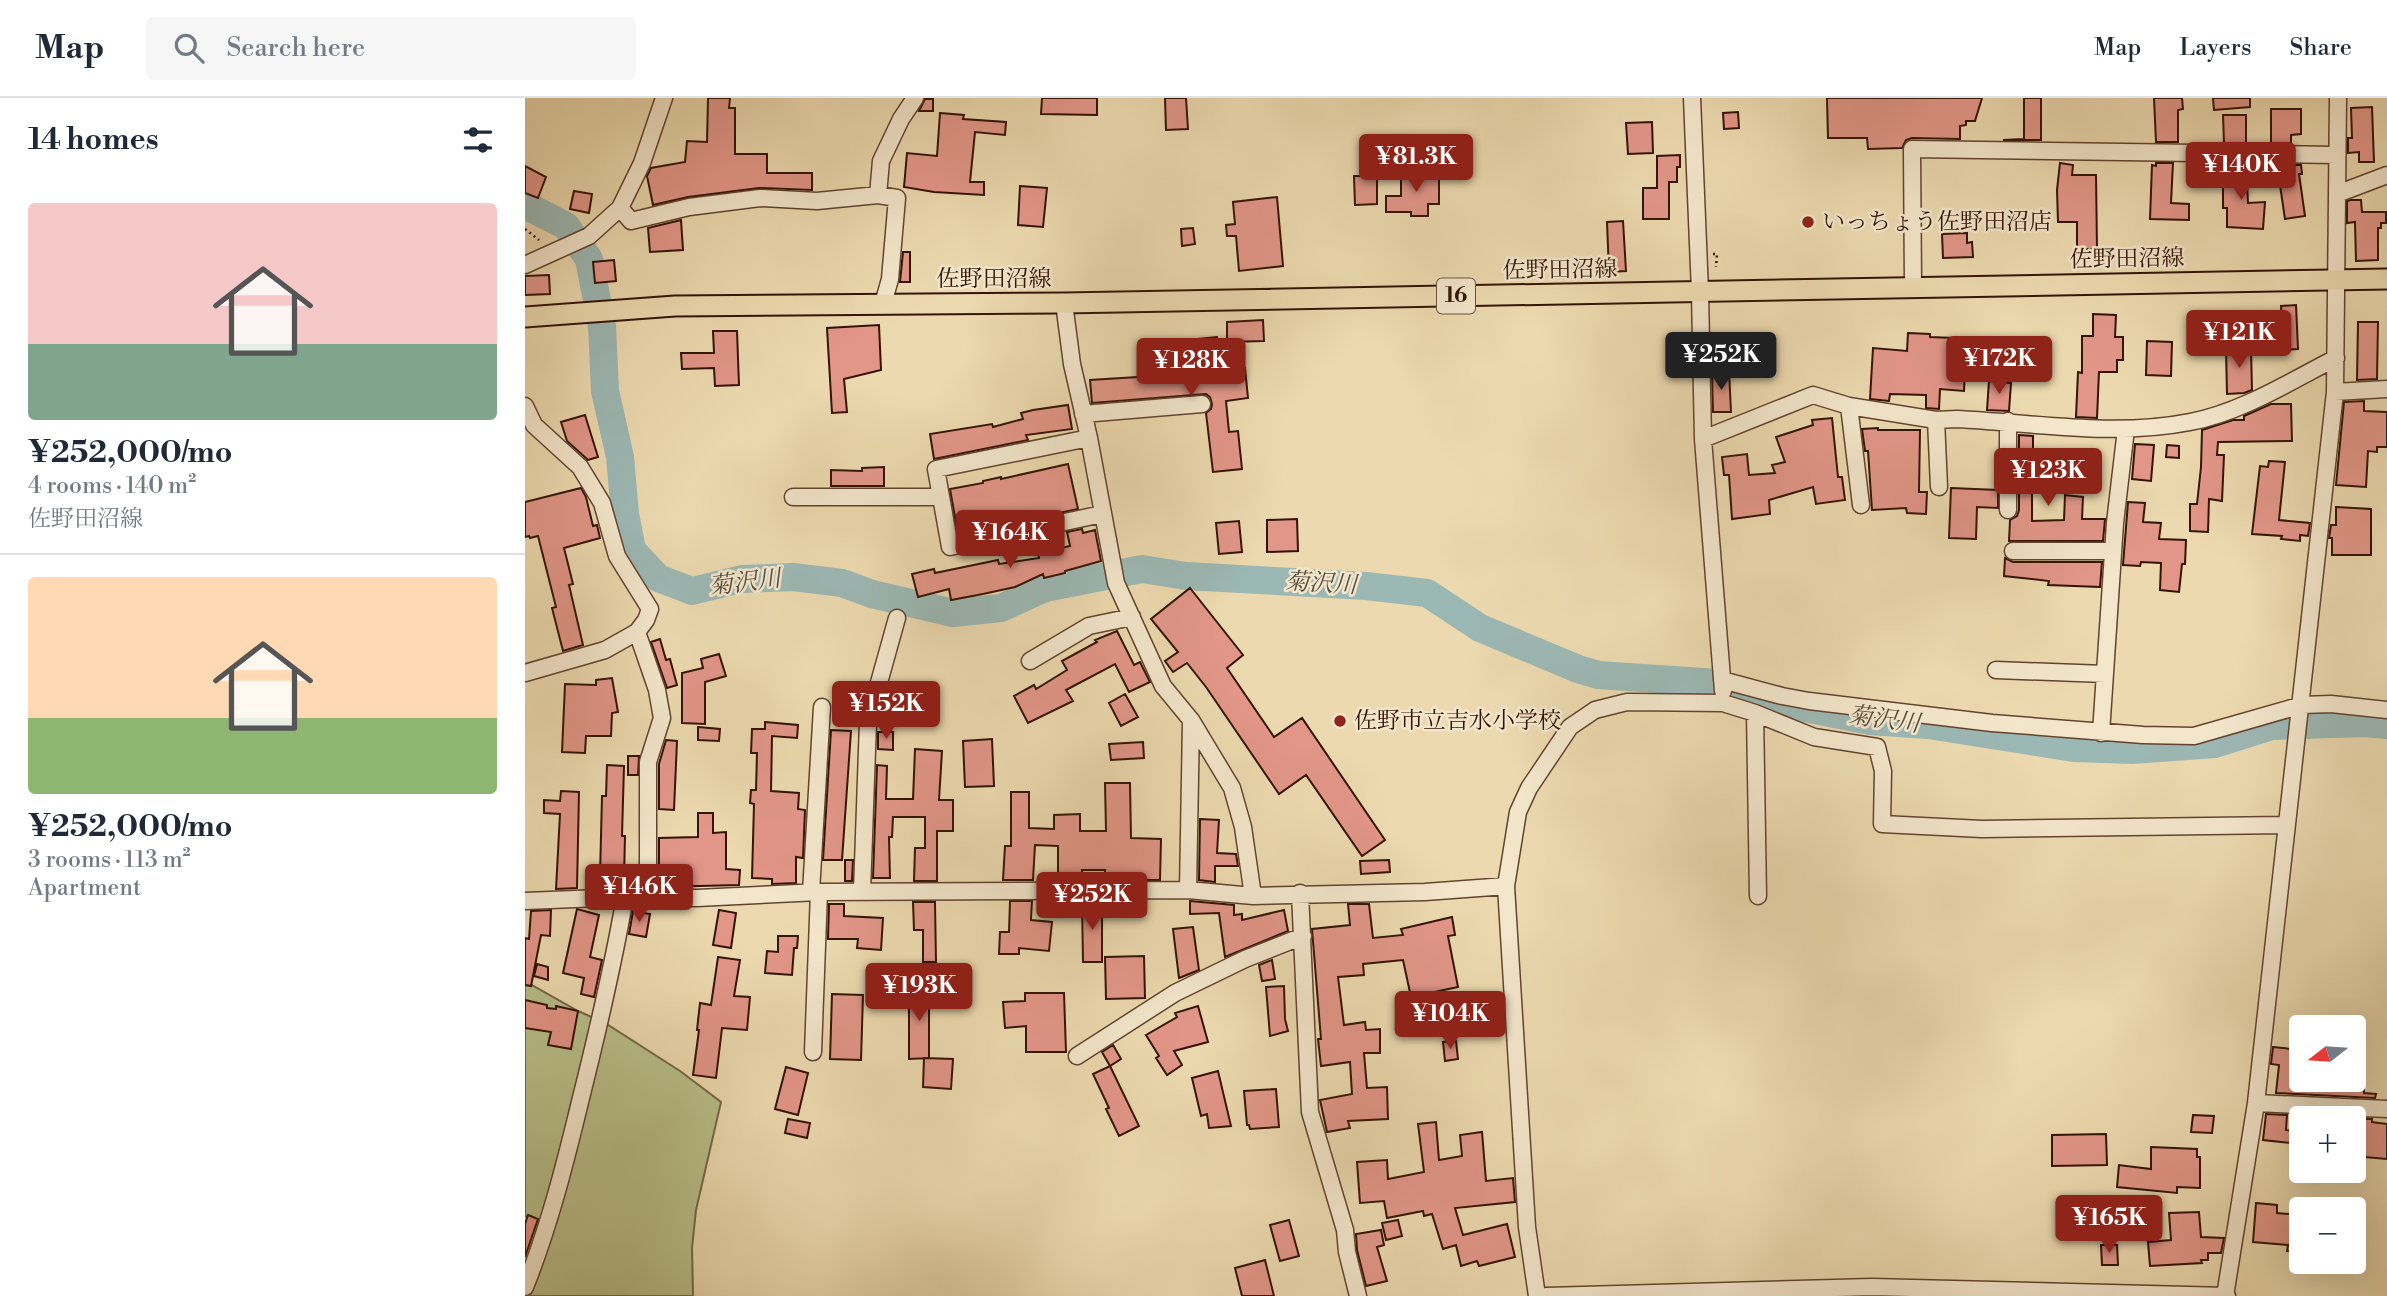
<!DOCTYPE html>
<meta charset="utf-8">
<style>
:root{--surface:#fff;--page:#f6f6f7;--text:#1f2937;--muted:#747a83;--line:#e0e1e3;--accent:#8f2418}
body{margin:0;font-family:"Libre Bodoni","Noto Serif JP",serif;background:var(--page);color:var(--text);height:100vh;display:flex;flex-direction:column;font-size:26px;white-space:nowrap}
*{box-sizing:border-box;margin:0}
p{font-size:23px;color:var(--muted)}
.icon{flex:none;width:38px;height:38px;fill:none;stroke:currentColor;stroke-width:2;stroke-linecap:round;stroke-linejoin:round}
.map{position:relative;flex:1;overflow:hidden}
.details{display:flex;flex-direction:column;background:var(--surface);width:525px}
.details>*{flex:none}
.needle{width:46px;rotate:253deg}
.controls{position:absolute;left:1764px;top:917px;display:grid;gap:14px}
.controls a{display:grid;place-items:center;width:77px;height:77px;border-radius:7px;background:var(--surface);box-shadow:0 7px 28px #0002;font-size:35px}
.price{position:absolute;translate:-50% -60px;padding:0 16px;border-radius:7px;background:var(--accent);color:#fff;font-size:23px;line-height:46px;filter:drop-shadow(0 2px 4px #0008)}
.price::after{content:'';position:absolute;left:50%;top:42px;width:21px;height:16px;margin-left:-10px;background:inherit;clip-path:polygon(0 0,100% 0,50% 100%)}
.price.on{background:#222;color:#fff}
ul{padding:0;list-style:none}
li{display:grid;align-content:center;gap:14px;height:371px;padding:0 28px}
li+li{border-top:2px solid var(--line)}
li span{display:grid;place-items:center;height:217px;border-radius:7px;color:#555}
li>.icon{margin-inline-start:auto}
span .icon{width:126px;height:126px;fill:#fffc;stroke-width:1}
li b{font-size:30px}
h2{display:flex;justify-content:space-between;align-items:center;height:84px;padding:0 28px;font-size:30px}
header{display:flex;align-items:center;gap:42px;box-sizing:border-box;height:98px;padding:0 35px;background:var(--surface);border-bottom:2px solid var(--line)}
header strong{font-size:33px}
nav{display:flex;gap:38px;margin-inline-start:auto;font-size:24px}
.search{width:490px;height:63px;background:var(--page);display:flex;align-items:center;gap:18px;box-sizing:border-box;padding:0 24px;border-radius:7px;color:var(--muted);font-size:26px}
main{display:flex;flex:1;min-height:0}
.map>svg:first-child{display:block}
.green{fill:#b8bf8a;stroke:#766947;stroke-width:2}
.lines{fill:none;stroke-linecap:round;stroke-linejoin:round}
.river{stroke:#9cb8b4;stroke-width:28}
.building{fill:#e29688;stroke:#341304;stroke-width:2}
.minor-casing{stroke:#62442f;stroke-width:19}
.major-casing{stroke:#341304;stroke-width:23}
.path{stroke:#341304;stroke-width:2.5;stroke-dasharray:2 3.5;stroke-linecap:butt}
.minor{stroke:#f3e6cb;stroke-width:16}
.major{stroke:#ecd9af;stroke-width:19}
.poi-dot{fill:#8f2418;stroke:#f3e6cb;stroke-width:2.5}
.labels{text-anchor:middle;dominant-baseline:central;stroke-width:5;stroke-linejoin:round;paint-order:stroke}
.shield{fill:#f3e6cb;stroke:#6d5240;stroke-width:2}
.shield-label{font-size:21px;font-weight:bold;fill:#341304}
.poi-label{font-size:23px;fill:#341304;stroke:#f3e6cb;text-anchor:start}
.street-label{font-size:23px;fill:#341304;stroke:#f3e6cb}
.water-label{font-size:24px;font-style:italic;fill:#584d42;stroke:#f3e6cb}
</style>
<header>
<strong>Map</strong>
<div class="search"><svg class="icon" aria-label="search" viewBox="0 0 24 24"><circle cx="10" cy="10" r="6"/><path d="M15 15l6 6"/></svg>Search here</div>
<nav><a>Map</a><a>Layers</a><a>Share</a></nav>
</header>
<main>
<section class="details">
<h2>14 homes<svg class="icon" aria-label="filters" viewBox="0 0 24 24"><path d="M4 7h16M4 17h16"/><circle cx="9" cy="7" r="2"/><circle cx="15" cy="17" r="2"/></svg></h2>
<ul>
<li><span style="background:linear-gradient(#f6c9c9 65%,#7fa58c 0)"><svg class="icon" aria-label="home" viewBox="0 0 24 24"><path d="M3 11l9-7 9 7M6 9v11h12V9"/></svg></span><div><b>¥252,000/mo</b><p>4 rooms · 140 m²</p><p>佐野田沼線</p></div></li>
<li><span style="background:linear-gradient(#ffd9b3 65%,#8fb573 0)"><svg class="icon" aria-label="home" viewBox="0 0 24 24"><path d="M3 11l9-7 9 7M6 9v11h12V9"/></svg></span><div><b>¥252,000/mo</b><p>3 rooms · 113 m²</p><p>Apartment</p></div></li>
</ul>
</section>
<div class="map">
<svg width="1862" height="1198" viewBox="0 0 1862 1198">
<rect width="100%" height="100%" fill="#ecd9af"/>
<filter id="stains"><feTurbulence type="fractalNoise" baseFrequency=".00286" numOctaves="4"/><feColorMatrix values="0 0 0 0 .2 0 0 0 0 .09 0 0 0 0 .02 0 0 0 .5 -.17"/></filter>
<radialGradient id="worn" r=".72"><stop offset=".6" stop-color="#630" stop-opacity="0"/><stop offset="1" stop-color="#630" stop-opacity=".3"/></radialGradient>
<!-- green -->
<path class="green" d="M0 883 53 913 80 925 155 973 196 1004 171 1112 167 1150 168 1198H5L23 1145 18 1126 0 1118Z"/>
<g class="lines">
<!-- river -->
<path class="river" d="M0 107 41 128 64 161 77 228 80 293 95 359 100 416 107 452 133 480 167 493 217 481 268 479 317 485 347 496 428 515 476 510 520 490 617 471 661 478 841 488 902 495 955 530 1053 571 1073 577 1193 585 1224 599 1345 623 1403 627 1549 650 1607 652 1690 646 1747 628 1839 625 1862 627"/>
</g>
<!-- building -->
<path class="building" d="M183 0H205L204 10H210V56H242V75H287V92L234 90 163 99 128 107 122 78 126 70 160 64 162 43 182 44Z
M517 0H572V17L516 16Z
M640 0H661L663 31 641 32Z
M1302 0H1457L1450 23H1441V27L1435 28V41L1387 40 1381 42 1377 50 1343 51 1342 40H1303Z
M1499 0H1516V42H1478L1499 41Z
M1629 0H1657L1658 11 1653 12V44H1631Z
M1688 0H1725V9L1689 12Z
M400 1H408V13H394Z
M1847 9 1849 64H1834V54L1823 55V40H1827L1826 10Z
M1746 11H1776V36L1766 37V46H1746Z
M1213 14 1214 30 1199 31 1198 15Z
M415 15 439 17 438 21 481 24 480 37 450 34 445 84H459V97L409 94 379 89 382 55 412 58Z
M1698 17H1721V45H1699Z
M1127 24 1128 55 1103 56 1101 25Z
M1155 57V69H1152V84H1144V121H1118V90H1132V58Z
M1535 65 1548 67 1547 77H1571L1572 151H1552V124H1533L1532 92Z
M1631 65H1648L1646 105 1664 106V122L1625 121 1627 67 1631 68Z
M1705 66H1721L1723 105 1740 104 1738 131 1702 129V110H1698V88H1705Z
M1752 67H1776L1777 76H1774L1780 118 1760 121Z
M0 68 21 79 13 100 0 95Z
M889 72H903V77L914 78V106H903V118H886V114H861V98H876V77H889Z
M829 78H852V106L830 107Z
M495 88 522 90 518 129 493 127Z
M49 93 67 96 64 115 45 111Z
M752 99 758 168 714 173 711 138H702L701 127 710 126 708 104Z
M1826 102H1836L1837 114H1861V125H1856V130H1853V162L1831 163 1830 124 1822 125V103Z
M156 122 158 152 125 154 123 130Z
M1098 123 1101 173 1084 174 1082 124Z
M668 130 670 146 657 148 656 131Z
M1442 135V145L1447 144 1448 159 1418 160 1417 136Z
M378 154H385V184H375Z
M89 162 91 183 70 185 68 164Z
M24 177 25 196 0 197V178Z
M1771 207 1773 251 1754 252 1753 227H1757L1756 208Z
M1568 216 1591 217 1590 239H1598V262H1592V274H1574L1572 320 1551 319 1553 274 1557 275V238H1568Z
M738 222 739 243 702 244V224Z
M1833 224H1853L1852 281 1832 282Z
M354 227 356 272 319 281 322 314 307 315 302 230Z
M188 233H212L214 287 190 288 189 270 157 271 156 255H189Z
M1383 235 1405 236V239L1455 241 1454 270H1440L1439 293 1415 291 1414 311 1401 310V297L1365 296 1364 303 1345 301 1348 250 1382 253Z
M692 239 696 273 720 270 723 300 701 303 704 334 713 333 717 371 688 374 681 315 686 311 687 306 685 299 681 296 567 305 565 282 677 275 673 241Z
M1622 243 1647 244 1646 278 1621 277Z
M1701 250H1726L1727 292 1719 295 1702 296Z
M1208 258 1209 271 1197 272 1196 259Z
M1204 273 1206 314H1188L1187 274Z
M1464 283 1486 285 1484 313 1462 312Z
M1839 303V313L1862 314V349H1852V354L1843 353 1841 389 1811 387 1819 304Z
M1746 306H1766L1767 343 1693 344 1692 357H1699L1697 403 1684 401 1683 434 1665 433V406H1672L1676 369 1677 332 1708 322H1719V318Z
M543 307 547 331 501 337 503 342 409 361 405 336 467 326 468 329 498 321 496 315 508 312Z
M60 317 73 359 63 362 42 343 36 324Z
M1307 320 1313 379H1317L1320 402 1291 406 1288 389 1244 402 1245 416 1207 421 1204 377H1199L1197 359 1222 356 1224 377 1250 375 1247 367 1260 364 1251 339 1288 327 1287 322Z
M1353 330V332H1395L1394 394H1402L1401 416 1382 415 1381 410 1347 412 1343 353H1340L1337 331Z
M1494 337 1508 338V366H1511V378H1526V393H1507V423L1539 422 1540 397 1558 399 1557 421H1580L1578 443H1484L1485 422 1492 418 1494 412Z
M1610 346 1629 347 1626 383 1607 381Z
M1642 347 1654 348V360L1641 359Z
M1744 363 1760 364 1754 422 1785 425 1783 438 1775 437V443L1756 441 1757 438 1727 436 1735 368 1743 369Z
M543 366 553 411 433 436 425 391 458 385V383L476 379V381Z
M359 369V388H306V372L337 373V370Z
M56 390 61 399 68 428 72 427 75 440 39 450 48 486 44 487 58 547 38 553 27 510 31 509 13 438 5 440 4 438 0 439V404Z
M1426 390 1473 392V410L1452 409 1451 441 1424 440Z
M1603 404 1620 405 1618 424 1636 425 1634 441 1661 442 1660 466H1657L1654 494 1635 492 1636 465 1616 464 1615 468 1598 467Z
M1811 409 1846 411V457H1807V440H1804L1806 427H1811Z
M772 421 773 453 742 454V422Z
M714 423 717 454 694 456 691 425Z
M557 431 558 435 570 432 576 463 540 473V475L519 480 518 476 490 489 458 496 426 502 424 491 393 499 387 476 409 471 410 475 473 462 474 466 514 460 513 455 545 448 542 434Z
M1480 460 1488 464H1577L1575 489 1523 487 1524 483 1479 478Z
M665 490 718 557 702 570 749 639 777 620 860 742 837 758 781 677 754 696 681 589 662 565 648 574 640 563 653 554 626 521Z
M592 533 609 567 615 564 625 584 604 594 590 566 541 592 548 603 503 625 489 598 509 587 511 591 542 572 537 563 572 544 570 542Z
M135 541 141 562 145 561 152 587 142 590 126 544Z
M194 556 201 578 180 584V626L157 625V575L178 570 176 561Z
M87 580 93 614 87 615 86 638H61L60 655 37 654 40 586 71 587V582Z
M600 596 613 619 596 628 584 605Z
M240 624 273 627 272 640 247 638 246 693 274 695 273 711 280 712 278 760 271 759V785L247 786V781L227 780 229 706 225 705 226 692H231L232 655H226L227 631H240Z
M173 629 195 631 194 643 173 642Z
M306 632 326 633 317 762H298Z
M353 634H368V652L353 651Z
M467 641 469 688 440 689 438 643Z
M141 642 152 643 149 712 134 711V666Z
M618 644 619 660 586 662 584 646Z
M390 651 417 653 414 702H428V733H412V783H389L390 750H400V719H368L367 739H364L365 780H348L352 667 362 668 361 701H388Z
M103 658H114L113 677H103Z
M82 667 99 668 97 738H100L99 780 113 779V789H77V778H75L77 698H81Z
M580 685H605L606 740 636 741 635 782H580V772H557V776H533V748L510 747 508 782H478L480 748H486V694H504V730L529 731V717L555 716V733H581Z
M36 693 54 694 52 790 31 791 35 716 19 715V702L35 703Z
M173 715H188V735L201 734V771L215 772 214 787 134 789V740L173 739Z
M675 721 694 722 692 755 711 756 713 768H690V784L674 782Z
M320 762H328L327 783H320Z
M864 762 865 774 836 776 835 763Z
M485 803H507L506 822 527 824 524 853 494 850V856H474L475 834H484Z
M665 803 709 807V817L717 816V822L759 812 763 833 700 859 694 815 665 816Z
M388 804H410L411 864H398V832H389Z
M557 804H577V864H558Z
M304 806H319V818L358 820 356 852 332 850 333 841H303Z
M823 806H844L848 840 878 837 876 831 927 819 930 837 923 838 933 889 886 899 878 862 838 866 839 877 813 879 819 927 840 924 841 932 855 931V955H839L842 990 862 989 863 1021 823 1023 825 1030 802 1034 795 1002 827 996 825 964 796 968 793 941H796L787 831 825 827Z
M52 811 74 817 65 859 77 862 69 899 56 896 59 880 38 875Z
M26 812 25 838 16 837 6 888 0 887V840L4 841 6 813Z
M194 812 211 815 206 850 188 847Z
M108 813 125 816 121 839 104 836Z
M668 829 674 872 654 880 648 831Z
M253 838H273L272 850H269L267 877 240 875 242 853 253 854Z
M619 858 620 900 581 901 580 859Z
M193 859 215 862 209 898 225 899 222 932 197 930 191 980 168 977 174 932H172L175 905 186 907Z
M747 862 750 881 737 883 734 867Z
M12 866 23 869V882L9 878Z
M759 888 760 921 763 933 745 938 741 889Z
M384 889H404V960L384 961Z
M500 895H539L541 954H501V928L480 930 478 904 500 903Z
M307 896 338 897 336 962 305 961Z
M0 902 22 907V910L31 911V908L53 913 46 951 23 947 26 934 0 930Z
M673 908 683 944 649 953 657 967 642 977 631 960 634 958 621 937 652 919 650 915Z
M931 943 933 961 920 963 918 944Z
M588 947 596 961 585 968 577 954Z
M1748 949 1776 952V982H1810L1809 984 1839 986V995L1851 996 1850 1000 1751 995 1754 967 1746 966Z
M399 960 428 961 426 991 398 989Z
M585 968 614 1028 594 1038 581 1011 584 1010 568 976Z
M261 969 283 975 273 1017 250 1011Z
M693 973 706 1028 684 1030 682 1016 676 1018 667 980Z
M751 991 754 1029 725 1031 724 1027H722L719 993Z
M1741 1016 1762 1017 1761 1032 1776 1034V1046L1738 1042Z
M1668 1017 1689 1018 1687 1035 1666 1034Z
M1796 1018 1847 1021V1024L1862 1026V1061L1829 1058V1020H1795Z
M263 1021 285 1025 282 1040 260 1035Z
M911 1024 914 1062 937 1058 935 1037 957 1034 961 1083 988 1080 990 1104 930 1110 938 1137 982 1126 990 1159 954 1168 952 1163 936 1168 931 1147 918 1151 907 1116 899 1118 898 1113 862 1120 859 1103 835 1105 832 1064 862 1062 863 1081 899 1074 893 1026Z
M1581 1036 1582 1067 1527 1068V1037Z
M1626 1049 1672 1051V1059H1675V1090L1652 1089V1095L1592 1089 1594 1067 1626 1071Z
M1731 1105 1752 1107V1115L1776 1117 1775 1154 1762 1153 1763 1147 1728 1144Z
M1674 1114 1676 1139 1699 1140 1696 1155H1683V1162H1676L1677 1165 1625 1168 1623 1144 1646 1142 1644 1115Z
M3 1117 13 1121 0 1159V1126Z
M764 1122 774 1158 755 1163 745 1127Z
M873 1122 877 1138 861 1142 857 1125Z
M856 1132 859 1147 852 1149 862 1183 841 1188 832 1152 831 1136Z
M1576 1147H1592L1593 1167H1577Z
M740 1162 749 1198H717L710 1170Z"/>
<g class="lines">
<!-- minor casing -->
<g class="minor-casing">
<path id="minor" d="M1167 0 1175 194 1178 341 1198 593
M1812 96 1862 77
M353 97 356 63 376 21 390 0
M95 110 106 123 164 109 235 100 292 103 353 97 372 100 365 181 358 206
M0 167 64 138 95 110 117 65 139 0
M1388 189 1387 51 1812 57
M539 205 547 266 564 340 591 485 638 588 666 622 707 690 718 729 728 798
M1810 294 1862 291
M0 308 9 327 55 369 77 405 92 458 125 511 121 522 112 534 80 552 0 575
M1324 308 1336 407
M558 316 677 306
M1411 322 1414 389
M564 340 411 371 425 449 577 416
M1178 341 1288 297 1324 308 1411 322 1432 321C1509 325 1589 339 1665 324 1715 315 1766 283 1811 260
M268 399H416
M1483 412V323
M1488 453H1588
M112 534 132 592 137 620 123 664V799
M505 563 564 528 607 519
M1471 572 1580 576
M1197 582 1257 598 1284 603 1467 625 1618 637 1669 638 1777 607 1806 606 1862 612
M1230 615 1233 798
M1576 635 1590 425 1601 331
M663 792 666 623
M286 794 297 609
M337 794 343 624 372 520
M775 795 785 1014 820 1132 822 1154 833 1198
M0 803 100 799 172 800 294 794 663 792 728 798 900 794 981 788
M288 954 294 794
M552 958 650 895 720 861 778 838
M1731 1005 1862 1011
M0 1189C24 1129 40 1066 55 1004 72 936 88 868 100 799
M1012 1198 1002 1129 981 788 993 714 1004 690 1045 629 1070 612 1102 604 1198 605 1230 615 1289 639 1352 649 1358 673 1357 726 1457 731 1761 727
M1021 1198 1347 1189 1702 1198
M1700 1198 1731 1005 1810 294 1813 0"/>
</g>
<!-- major casing -->
<g class="major-casing">
<path id="major" d="M0 219 150 208 539 205 1862 181"/>
</g>
<!-- path -->
<path class="path" d="M0 131 14 142
M1188 156H1192L1191 169"/>
<!-- minor -->
<use href="#minor" class="minor"/>
<!-- major -->
<use href="#major" class="major"/>
</g>
<!-- markers -->
<g class="poi-dot">
<circle cx="1283" cy="124" r="7"/>
<circle cx="815" cy="623" r="7"/>
</g>
<g class="labels">
<!-- shield labels -->
<rect class="shield" x="912" y="180.5" width="38" height="35" rx="5"/>
<g class="shield-label">
<text x="931" y="198">16</text>
</g>
<!-- poi labels -->
<g class="poi-label">
<text x="1297" y="124">いっちょう佐野田沼店</text>
<text x="829" y="623">佐野市立吉水小学校</text>
</g>
<!-- street labels -->
<g class="street-label">
<text transform="translate(1602 161) rotate(-1)">佐野田沼線</text>
<text transform="translate(1035 172) rotate(-1)">佐野田沼線</text>
<text x="469" y="181">佐野田沼線</text>
</g>
<!-- water labels -->
<g class="water-label">
<text transform="translate(220 485) rotate(-7)">菊沢川</text>
<text transform="translate(796 486) rotate(3)">菊沢川</text>
<text transform="translate(1359 622) rotate(7)">菊沢川</text>
</g>
</g>
<rect width="100%" height="100%" filter="url(#stains)"/>
<rect width="100%" height="100%" fill="url(#worn)"/>
</svg>
<div class="controls">
<a><svg class="needle" viewBox="-14 -14 28 28"><path d="M0-13l5 13h-10z" fill="#e53935"/><path d="M0 13l5-13h-10z" fill="#747a83"/></svg></a>
<a>+</a>
<a>−</a>
</div>
<b class="price" style="left:891px;top:96px">¥81.3K</b>
<b class="price" style="left:1716px;top:104px">¥140K</b>
<b class="price" style="left:1714px;top:272px">¥121K</b>
<b class="price on" style="left:1196px;top:294px">¥252K</b>
<b class="price" style="left:1474px;top:298px">¥172K</b>
<b class="price" style="left:666px;top:300px">¥128K</b>
<b class="price" style="left:1523px;top:410px">¥123K</b>
<b class="price" style="left:485px;top:472px">¥164K</b>
<b class="price" style="left:361px;top:643px">¥152K</b>
<b class="price" style="left:114px;top:826px">¥146K</b>
<b class="price" style="left:567px;top:834px">¥252K</b>
<b class="price" style="left:394px;top:925px">¥193K</b>
<b class="price" style="left:925px;top:953px">¥104K</b>
<b class="price" style="left:1584px;top:1157px">¥165K</b>
</div>
</main>
